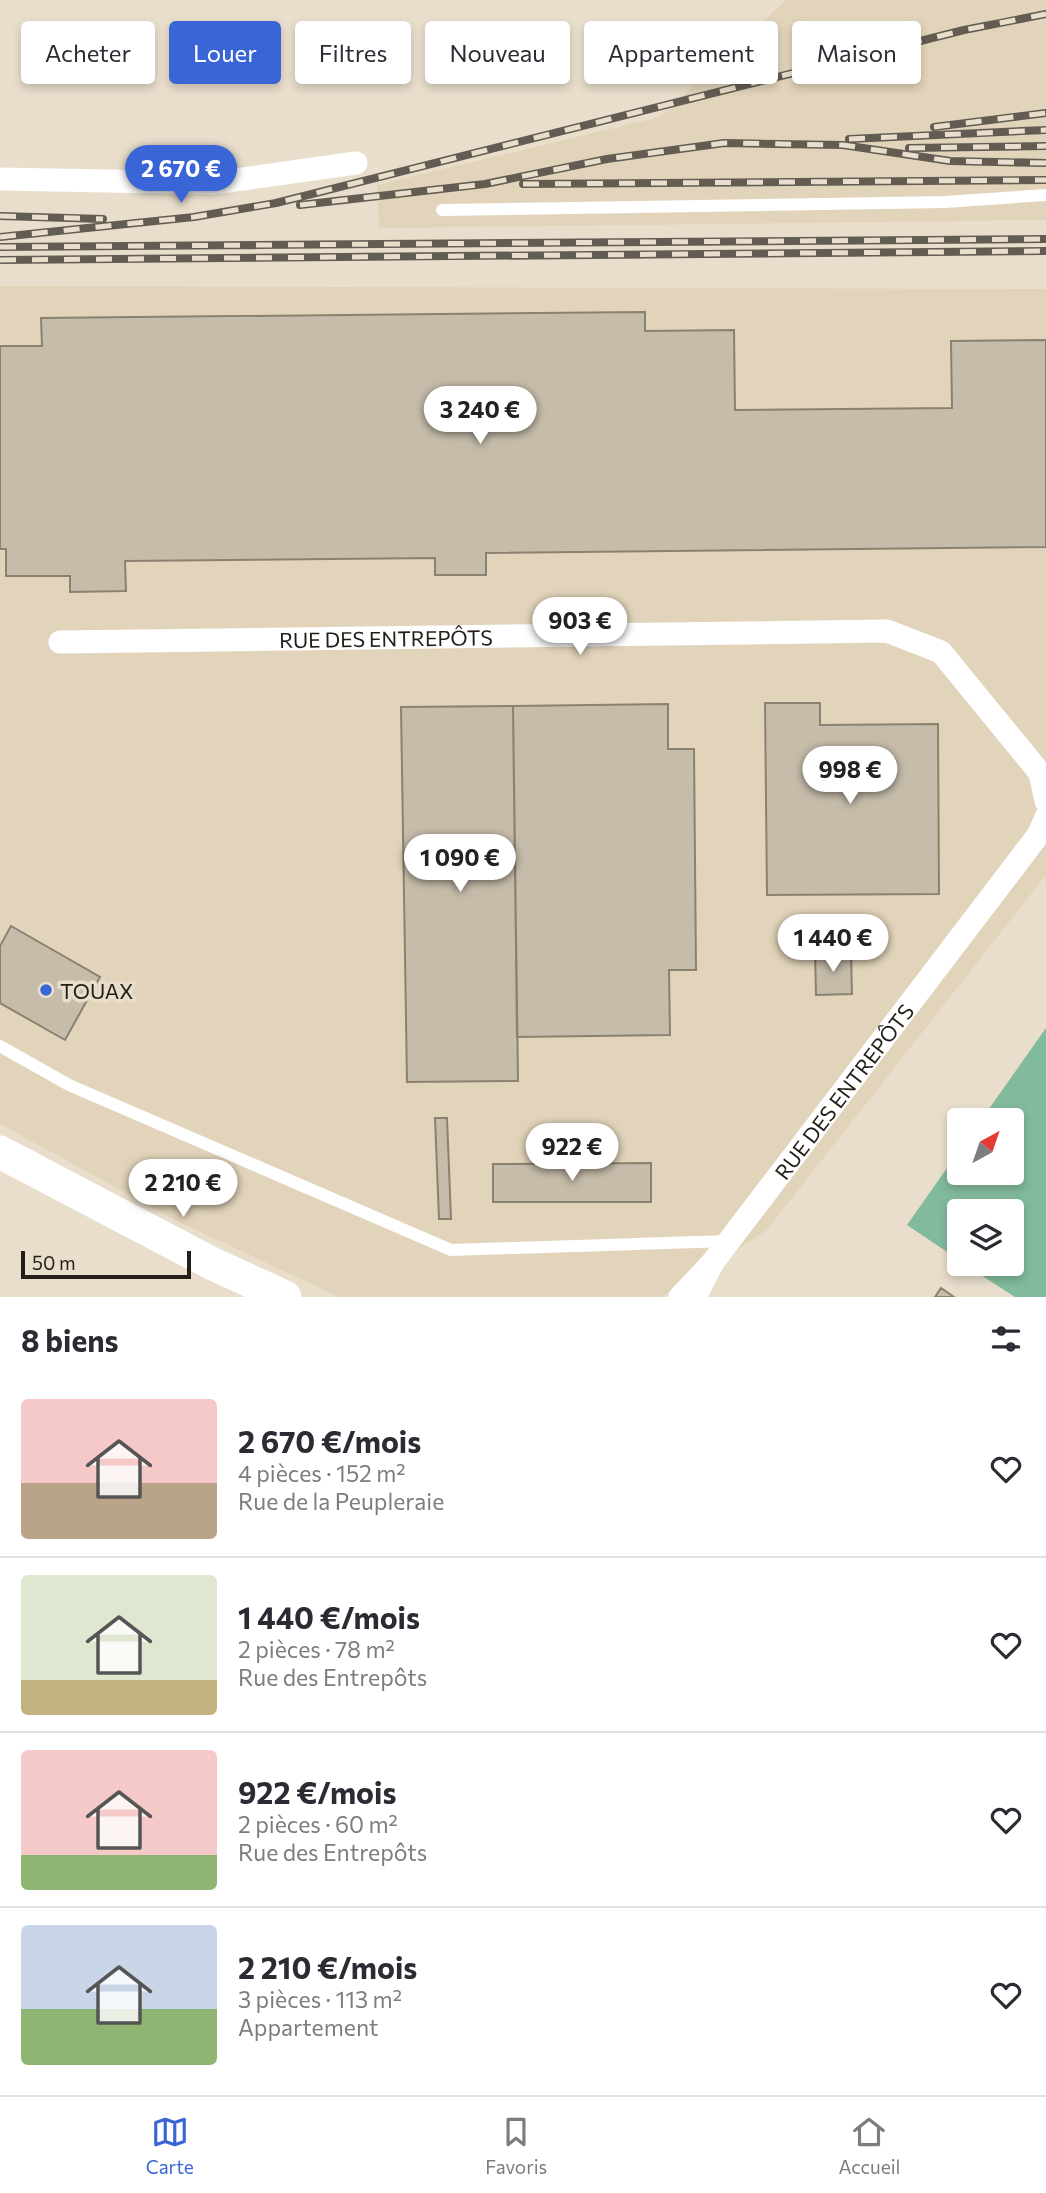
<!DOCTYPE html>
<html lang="fr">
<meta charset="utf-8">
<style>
:root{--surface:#fff;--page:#f7f7f7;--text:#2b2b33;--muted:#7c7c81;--line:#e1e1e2;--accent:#3a65d6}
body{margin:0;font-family:Commissioner,sans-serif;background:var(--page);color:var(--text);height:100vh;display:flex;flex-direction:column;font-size:26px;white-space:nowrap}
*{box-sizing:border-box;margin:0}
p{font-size:23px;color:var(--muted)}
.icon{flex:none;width:38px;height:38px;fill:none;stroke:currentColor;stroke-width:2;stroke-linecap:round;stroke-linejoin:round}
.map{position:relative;height:1297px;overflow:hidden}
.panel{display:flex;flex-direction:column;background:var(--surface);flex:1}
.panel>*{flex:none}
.banner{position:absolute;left:21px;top:21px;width:1004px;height:63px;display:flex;gap:14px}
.needle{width:46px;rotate:40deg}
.tools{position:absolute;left:947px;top:1108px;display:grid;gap:14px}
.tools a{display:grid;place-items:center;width:77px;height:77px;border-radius:7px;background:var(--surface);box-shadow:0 4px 10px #0003;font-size:35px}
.scale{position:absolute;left:21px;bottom:18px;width:170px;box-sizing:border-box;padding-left:7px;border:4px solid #221f18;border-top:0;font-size:19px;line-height:24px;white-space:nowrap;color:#221f18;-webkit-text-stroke:5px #e9decc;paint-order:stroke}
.price{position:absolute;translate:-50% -60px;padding:0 16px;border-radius:24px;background:#fff;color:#222;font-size:23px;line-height:46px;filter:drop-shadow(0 2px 4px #0008)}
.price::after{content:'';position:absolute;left:50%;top:42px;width:21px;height:16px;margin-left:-10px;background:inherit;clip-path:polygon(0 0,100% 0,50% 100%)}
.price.current{background:var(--accent);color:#fff}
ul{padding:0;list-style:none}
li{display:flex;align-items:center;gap:21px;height:175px;padding:0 21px}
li+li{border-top:2px solid var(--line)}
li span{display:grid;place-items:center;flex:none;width:196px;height:140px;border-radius:7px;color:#555}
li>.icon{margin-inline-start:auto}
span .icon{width:84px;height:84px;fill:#fffc;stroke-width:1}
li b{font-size:30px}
h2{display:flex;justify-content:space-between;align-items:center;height:84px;padding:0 21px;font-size:30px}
.pill{padding:0 24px;border-radius:7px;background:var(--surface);box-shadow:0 4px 10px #0003;font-size:24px;line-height:63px}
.pill.current{background:var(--accent);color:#fff}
.menu{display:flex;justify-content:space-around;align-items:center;height:98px;border-top:2px solid var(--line);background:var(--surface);font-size:19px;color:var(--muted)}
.menu a{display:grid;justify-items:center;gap:4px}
.menu .current{color:var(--accent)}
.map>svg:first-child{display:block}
.built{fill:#e2d4ba}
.forest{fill:#82ba9d}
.building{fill:#c6bcaa;stroke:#8b8170;stroke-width:2}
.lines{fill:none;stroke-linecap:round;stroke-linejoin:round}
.service{stroke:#fff;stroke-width:12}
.minor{stroke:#fff;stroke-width:23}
.secondary{stroke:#fff;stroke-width:33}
.rail-casing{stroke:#625c52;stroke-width:8}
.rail{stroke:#e9decc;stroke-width:5;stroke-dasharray:16;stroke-linecap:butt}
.poi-dot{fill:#3a65d6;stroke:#e9decc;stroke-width:2.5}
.labels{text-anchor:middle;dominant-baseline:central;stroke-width:7;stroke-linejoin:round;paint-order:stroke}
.street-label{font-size:21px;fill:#221f18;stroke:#e9decc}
.poi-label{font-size:21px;fill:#221f18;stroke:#e9decc;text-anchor:start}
</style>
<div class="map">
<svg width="1046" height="1297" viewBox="0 0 1046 1297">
<rect width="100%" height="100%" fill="#e9decc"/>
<!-- built -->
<path class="built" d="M786 0H1046V220L379 228 377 185 660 117Z
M0 286 1046 289V875L766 1231 661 1297H339L179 1222 0 1124Z"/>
<!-- forest -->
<path class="forest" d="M1046 1028V1297H1015L964 1264H1012V1211H959V1260L907 1225 959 1151V1172H1012V1120H981Z"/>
<!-- building -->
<path class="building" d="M645 312V331L734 330 735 410 952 408 951 341 1046 340V547L486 553V575H435V558L125 561 126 591 70 592V576H6V549H0V346H42L41 318Z
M765 703H820V725L938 724 939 894 767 895Z
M668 704V749H694L696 970H669L670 1035 517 1037 513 706Z
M513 706 518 1081 407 1082 401 707Z
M11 926 100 977 65 1040 0 1003V946Z
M815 953H851L852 994 816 995Z
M435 1118H447L451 1219H439Z
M651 1163V1202H493V1164Z
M941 1288 954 1297H935Z"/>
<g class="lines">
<!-- service -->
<path class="service" d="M442 210 945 202 1046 195
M0 1046 69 1085 451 1250 727 1241"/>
<!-- minor -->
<g class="minor">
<path d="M0 179 214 183 356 163"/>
<path id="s1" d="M60 642 887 631 941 652 1040 773 1046 801"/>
<path id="s2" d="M713 1262 1039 834 1046 817"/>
<path d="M680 1297 713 1262 695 1297"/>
</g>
<!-- secondary -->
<path class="secondary" d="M0 1152 213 1264 285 1297"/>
<!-- rail casing -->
<g class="rail-casing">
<path id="rail" d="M934 127 1046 113
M849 139 1046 130
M909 148 1046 146
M523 184 1046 180
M300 205 485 184 607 159 724 143 843 145 950 161 1046 163
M0 216 103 219
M0 237 194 217 276 203 964 30 1046 14
M0 247 1046 239
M0 260 1046 251"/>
</g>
<!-- rail -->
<use href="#rail" class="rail"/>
</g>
<!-- markers -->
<circle class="poi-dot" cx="46" cy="990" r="7"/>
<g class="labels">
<!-- street labels -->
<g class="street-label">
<text stroke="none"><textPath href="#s1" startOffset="326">RUE DES ENTREPÔTS</textPath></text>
<text stroke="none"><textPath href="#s2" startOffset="215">RUE DES ENTREPÔTS</textPath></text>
</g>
<!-- poi labels -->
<g class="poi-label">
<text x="60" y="990">TOUAX</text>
</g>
</g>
</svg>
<div class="tools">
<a><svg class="needle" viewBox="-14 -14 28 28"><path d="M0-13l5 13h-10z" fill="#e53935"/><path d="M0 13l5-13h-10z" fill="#7c7c81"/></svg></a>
<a><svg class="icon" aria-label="layers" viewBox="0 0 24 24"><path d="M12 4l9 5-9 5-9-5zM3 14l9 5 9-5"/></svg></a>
</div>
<div class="scale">50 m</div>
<b class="price current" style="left:181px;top:205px">2 670 €</b>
<b class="price" style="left:480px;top:446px">3 240 €</b>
<b class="price" style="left:580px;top:657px">903 €</b>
<b class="price" style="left:850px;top:806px">998 €</b>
<b class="price" style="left:460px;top:894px">1 090 €</b>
<b class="price" style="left:833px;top:974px">1 440 €</b>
<b class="price" style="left:572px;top:1183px">922 €</b>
<b class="price" style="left:183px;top:1219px">2 210 €</b>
<div class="banner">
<a class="pill">Acheter</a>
<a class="pill current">Louer</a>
<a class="pill">Filtres</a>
<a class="pill">Nouveau</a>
<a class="pill">Appartement</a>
<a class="pill">Maison</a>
</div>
</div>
<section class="panel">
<h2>8 biens<svg class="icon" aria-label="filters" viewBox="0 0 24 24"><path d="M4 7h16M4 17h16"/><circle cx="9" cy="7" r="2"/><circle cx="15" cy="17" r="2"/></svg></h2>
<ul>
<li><span style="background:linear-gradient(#f6c9c9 60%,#b9a48a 0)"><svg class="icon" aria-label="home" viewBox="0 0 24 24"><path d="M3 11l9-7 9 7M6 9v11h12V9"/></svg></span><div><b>2 670 €/mois</b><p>4 pièces · 152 m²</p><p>Rue de la Peupleraie</p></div><svg class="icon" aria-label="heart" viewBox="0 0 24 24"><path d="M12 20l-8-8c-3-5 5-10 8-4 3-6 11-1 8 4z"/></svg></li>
<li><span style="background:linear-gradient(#dfe7d0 75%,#c2b280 0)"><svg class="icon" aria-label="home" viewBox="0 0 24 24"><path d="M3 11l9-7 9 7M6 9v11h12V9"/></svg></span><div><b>1 440 €/mois</b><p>2 pièces · 78 m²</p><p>Rue des Entrepôts</p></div><svg class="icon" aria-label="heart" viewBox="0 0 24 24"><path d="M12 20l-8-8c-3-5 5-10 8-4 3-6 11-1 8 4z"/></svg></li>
<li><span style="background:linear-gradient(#f6c9c9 75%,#8fb573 0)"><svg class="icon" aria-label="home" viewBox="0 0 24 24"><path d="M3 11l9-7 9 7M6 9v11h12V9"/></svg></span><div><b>922 €/mois</b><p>2 pièces · 60 m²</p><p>Rue des Entrepôts</p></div><svg class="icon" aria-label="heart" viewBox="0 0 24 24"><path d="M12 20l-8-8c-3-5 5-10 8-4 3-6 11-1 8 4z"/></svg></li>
<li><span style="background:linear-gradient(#c9d6e8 60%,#8fb573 0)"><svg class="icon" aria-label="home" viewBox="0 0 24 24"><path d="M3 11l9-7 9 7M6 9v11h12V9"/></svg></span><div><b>2 210 €/mois</b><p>3 pièces · 113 m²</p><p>Appartement</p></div><svg class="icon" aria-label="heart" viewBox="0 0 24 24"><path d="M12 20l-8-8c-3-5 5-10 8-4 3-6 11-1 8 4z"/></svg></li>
</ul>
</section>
<nav class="menu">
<a class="current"><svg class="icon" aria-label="map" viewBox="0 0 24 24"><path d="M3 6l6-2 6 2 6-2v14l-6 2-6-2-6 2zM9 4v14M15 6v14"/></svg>Carte</a>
<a><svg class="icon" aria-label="saved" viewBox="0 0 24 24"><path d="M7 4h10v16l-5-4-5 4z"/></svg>Favoris</a>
<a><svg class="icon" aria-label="home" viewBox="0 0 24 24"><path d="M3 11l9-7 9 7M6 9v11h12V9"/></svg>Accueil</a>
</nav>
